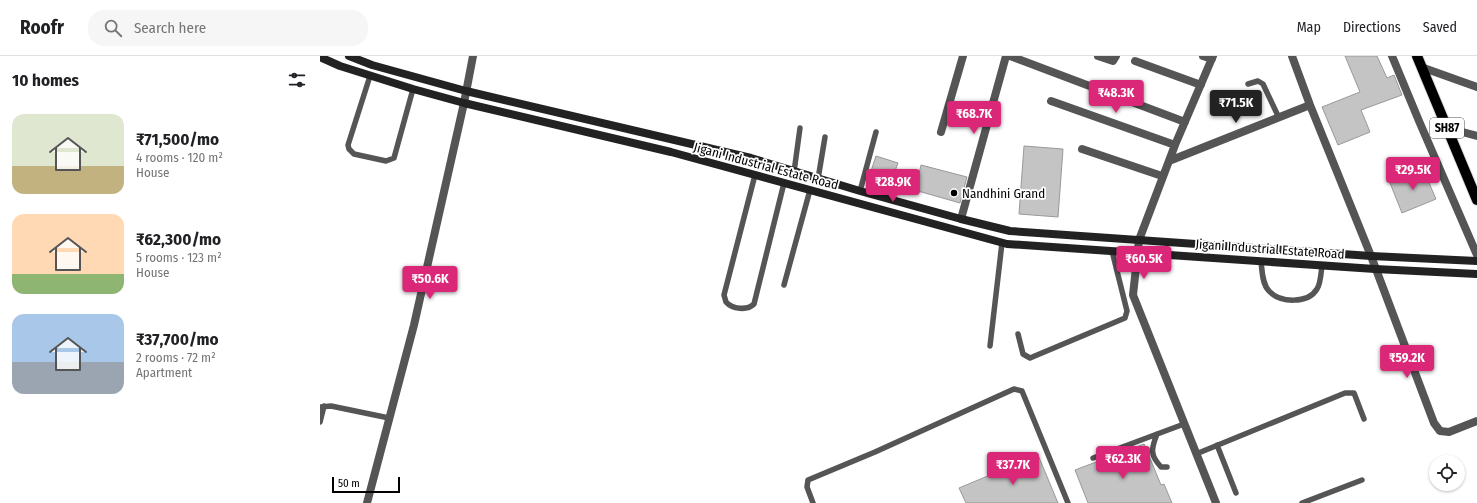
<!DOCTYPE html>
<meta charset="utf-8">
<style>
:root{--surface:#fff;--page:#f6f6f6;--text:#202124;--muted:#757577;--line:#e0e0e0;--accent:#db2777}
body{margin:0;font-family:"Fira Sans Condensed",sans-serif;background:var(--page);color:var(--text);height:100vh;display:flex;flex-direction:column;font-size:15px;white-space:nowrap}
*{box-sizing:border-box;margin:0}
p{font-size:13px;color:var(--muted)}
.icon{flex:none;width:22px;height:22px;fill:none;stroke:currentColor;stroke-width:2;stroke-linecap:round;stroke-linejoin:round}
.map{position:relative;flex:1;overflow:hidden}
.details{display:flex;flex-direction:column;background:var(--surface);width:320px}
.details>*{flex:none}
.buttons{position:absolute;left:1109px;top:399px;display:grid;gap:8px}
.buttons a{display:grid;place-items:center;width:36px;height:36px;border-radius:50%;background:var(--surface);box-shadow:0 1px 3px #0004;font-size:20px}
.scale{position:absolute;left:12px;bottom:10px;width:68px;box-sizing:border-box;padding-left:4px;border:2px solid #000;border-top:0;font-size:11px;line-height:14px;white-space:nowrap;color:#000;-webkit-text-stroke:3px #fff;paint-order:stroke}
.price{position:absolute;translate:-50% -34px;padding:0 9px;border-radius:4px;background:var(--accent);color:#fff;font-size:13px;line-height:26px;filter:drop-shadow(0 1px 2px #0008)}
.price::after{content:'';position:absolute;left:50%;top:24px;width:12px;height:9px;margin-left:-6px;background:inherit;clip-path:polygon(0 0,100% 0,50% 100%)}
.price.on{background:#222;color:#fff}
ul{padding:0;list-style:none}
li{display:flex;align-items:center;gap:12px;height:100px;padding:0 12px}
li span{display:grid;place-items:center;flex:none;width:112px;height:80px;border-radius:12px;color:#555}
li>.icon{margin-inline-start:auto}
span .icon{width:48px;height:48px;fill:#fffc;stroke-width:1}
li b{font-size:17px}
h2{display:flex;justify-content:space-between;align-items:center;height:48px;padding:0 12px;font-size:17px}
header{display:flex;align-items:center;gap:24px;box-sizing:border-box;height:56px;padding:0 20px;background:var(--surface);border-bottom:1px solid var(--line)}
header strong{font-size:19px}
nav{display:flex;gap:22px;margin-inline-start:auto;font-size:14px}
.search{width:280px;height:36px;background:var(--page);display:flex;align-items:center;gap:10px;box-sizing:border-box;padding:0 14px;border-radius:16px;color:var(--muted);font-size:15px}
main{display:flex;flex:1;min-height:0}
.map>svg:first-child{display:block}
.building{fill:#c4c4c4;stroke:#999}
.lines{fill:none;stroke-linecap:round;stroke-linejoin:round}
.primary-casing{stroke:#dbdbdb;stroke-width:12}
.service{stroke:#555;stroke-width:5.5}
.minor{stroke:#555;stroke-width:8}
.secondary{stroke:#222;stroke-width:8}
.primary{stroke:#000;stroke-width:10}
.poi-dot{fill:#000;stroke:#fff;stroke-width:1.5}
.labels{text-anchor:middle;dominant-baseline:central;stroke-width:3.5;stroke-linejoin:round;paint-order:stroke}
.shield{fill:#fff;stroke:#4c4c4c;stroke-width:1}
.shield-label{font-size:12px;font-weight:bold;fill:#000}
.street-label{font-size:13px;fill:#000;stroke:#fff}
.poi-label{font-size:13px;fill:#000;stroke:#fff;text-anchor:start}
</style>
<header>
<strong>Roofr</strong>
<div class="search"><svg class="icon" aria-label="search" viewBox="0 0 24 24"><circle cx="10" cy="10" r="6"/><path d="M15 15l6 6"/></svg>Search here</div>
<nav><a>Map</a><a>Directions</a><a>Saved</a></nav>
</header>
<main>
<section class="details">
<h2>10 homes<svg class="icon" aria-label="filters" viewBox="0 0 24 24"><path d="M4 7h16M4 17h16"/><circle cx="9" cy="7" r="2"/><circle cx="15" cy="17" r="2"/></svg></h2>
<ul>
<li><span style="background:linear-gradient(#dfe7d0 65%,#c2b280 0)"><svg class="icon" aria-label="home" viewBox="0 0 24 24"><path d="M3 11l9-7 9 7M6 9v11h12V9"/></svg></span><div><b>₹71,500/mo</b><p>4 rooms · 120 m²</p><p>House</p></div></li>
<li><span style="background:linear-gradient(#ffd9b3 75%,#8fb573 0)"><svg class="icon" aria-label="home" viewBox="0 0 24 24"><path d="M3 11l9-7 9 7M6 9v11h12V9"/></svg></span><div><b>₹62,300/mo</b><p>5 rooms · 123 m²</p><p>House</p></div></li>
<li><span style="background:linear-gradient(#a9c7e8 60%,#9aa5b1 0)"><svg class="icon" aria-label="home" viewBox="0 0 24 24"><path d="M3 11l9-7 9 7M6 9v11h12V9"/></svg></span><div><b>₹37,700/mo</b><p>2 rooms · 72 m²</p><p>Apartment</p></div></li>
</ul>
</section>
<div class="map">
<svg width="1157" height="447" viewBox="0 0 1157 447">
<rect width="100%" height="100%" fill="#fff"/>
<!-- building -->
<path class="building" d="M1025 0H1057L1067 22 1074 19 1082 39 1041 54 1050 76 1018 89 1002 51 1040 36Z
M704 90 743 93 738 161 699 158Z
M556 100 578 107 575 115 598 121 601 109 647 121 640 147 549 121Z
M1103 113 1116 143 1082 157 1070 127Z
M824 388 841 429 844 428 852 447H768L755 414Z
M718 399 738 447H646L639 432Z"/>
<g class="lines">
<!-- primary casing -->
<g class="primary-casing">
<path id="primary" d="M1097 0 1157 144"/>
</g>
<!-- service -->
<path class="service" d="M50 20 28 89 29 93 34 98 66 105 74 102 93 33
M928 28 938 25 943 28 959 62
M474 116 480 72
M435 119 404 239 406 246C412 253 427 255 434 248L464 127
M498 123 505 81
M540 135 556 76
M941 205C942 214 942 228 949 235 960 247 988 248 997 233 1001 227 1001 216 1002 209
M464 229 490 134
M698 278 703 298 710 302 805 262 807 255 792 195
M670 290 682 187
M0 351 11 350 69 362
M0 366 4 350
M837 378C831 393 830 399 841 411H847
M897 389 916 437
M876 398 1025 337H1034L1044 363
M773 402 864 368
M493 447 487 431 488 424 555 396 694 333 702 335 748 447
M982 447 1042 424"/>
<!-- minor -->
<path class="minor" d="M690 0 865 66
M778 0 793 5 796 0
M883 0 892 3
M893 0 855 89 819 184 813 239 896 447
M972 0 990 49 1051 200 1114 367 1120 375 1129 376 1157 365
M1072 0 1099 65 1157 199
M815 5 881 29
M1101 11 1157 31
M731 45 855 89
M1127 72 1157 80
M621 76 643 0
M762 93 842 120
M849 105 990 49
M641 163 686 0
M47 447 94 269 144 47 153 0"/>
<!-- secondary -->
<path class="secondary" d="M29 0 52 9 146 35 431 102 540 135 641 163 690 175 1051 200 1157 205
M0 1 20 10 93 33 144 47 351 96 687 188 1055 213 1157 218"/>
<!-- primary -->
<use href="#primary" class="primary"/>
</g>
<!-- markers -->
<circle class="poi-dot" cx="634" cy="137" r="4"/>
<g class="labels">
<!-- shield labels -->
<rect class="shield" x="1110" y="62" width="34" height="20" rx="3"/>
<g class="shield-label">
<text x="1127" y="72">SH87</text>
</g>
<!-- street labels -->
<g class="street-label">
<text transform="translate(446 110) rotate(15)">Jigani Industrial Estate Road</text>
<text transform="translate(950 193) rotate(4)">Jigani Industrial Estate Road</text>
</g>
<!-- poi labels -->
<g class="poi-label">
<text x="642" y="137">Nandhini Grand</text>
</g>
</g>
</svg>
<div class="buttons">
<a><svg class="icon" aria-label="locate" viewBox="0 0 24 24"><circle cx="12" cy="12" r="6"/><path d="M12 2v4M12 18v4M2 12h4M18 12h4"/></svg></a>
</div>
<div class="scale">50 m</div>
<b class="price" style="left:796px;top:58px">₹48.3K</b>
<b class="price on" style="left:916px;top:68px">₹71.5K</b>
<b class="price" style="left:654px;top:79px">₹68.7K</b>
<b class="price" style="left:1093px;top:135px">₹29.5K</b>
<b class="price" style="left:573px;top:147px">₹28.9K</b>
<b class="price" style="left:824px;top:224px">₹60.5K</b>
<b class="price" style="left:110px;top:244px">₹50.6K</b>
<b class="price" style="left:1087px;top:323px">₹59.2K</b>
<b class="price" style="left:803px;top:424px">₹62.3K</b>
<b class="price" style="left:693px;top:430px">₹37.7K</b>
</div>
</main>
